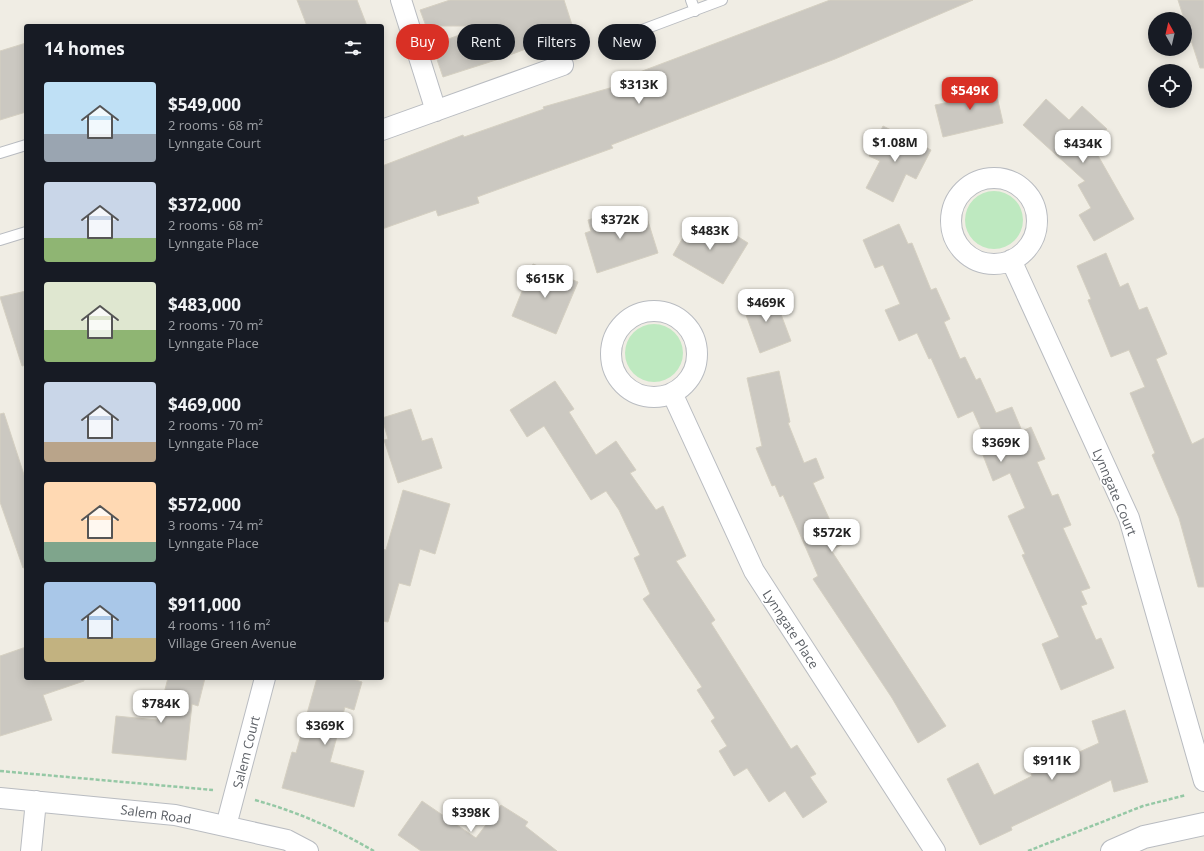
<!DOCTYPE html>
<meta charset="utf-8">
<style>
:root{--surface:#171b24;--page:#242831;--text:#f1f3f6;--muted:#9ea1a6;--accent:#d93025}
body{margin:0;font-family:"Open Sans",sans-serif;background:var(--page);color:var(--text);height:100vh;display:flex;flex-direction:column;font-size:15px;white-space:nowrap}
*{box-sizing:border-box;margin:0}
p{font-size:13px;color:var(--muted)}
.icon{flex:none;width:22px;height:22px;fill:none;stroke:currentColor;stroke-width:2;stroke-linecap:round;stroke-linejoin:round}
.map{position:relative;flex:1;overflow:hidden}
.sheet{position:absolute;left:24px;top:24px;width:360px;height:656px;display:flex;flex-direction:column;background:var(--surface);border-radius:4px;box-shadow:0 2px 10px #0003}
.sheet>*{flex:none}
.top-card{position:absolute;left:396px;top:24px;width:380px;height:36px;display:flex;gap:8px}
.needle{width:26px;rotate:352deg}
.fabs{position:absolute;left:1148px;top:12px;display:grid;gap:8px}
.fabs a{display:grid;place-items:center;width:44px;height:44px;border-radius:50%;background:var(--surface);box-shadow:0 2px 10px #0003;font-size:20px}
.price{position:absolute;translate:-50% -34px;padding:0 9px;border-radius:8px;background:#fff;color:#222;font-size:13px;line-height:26px;filter:drop-shadow(0 1px 2px #0008)}
.price::after{content:'';position:absolute;left:50%;top:24px;width:12px;height:9px;margin-left:-6px;background:inherit;clip-path:polygon(0 0,100% 0,50% 100%)}
.price.active{background:var(--accent);color:#fff}
ul{padding:0;list-style:none}
li{display:flex;align-items:center;gap:12px;height:100px;padding:0 20px}
li span{display:grid;place-items:center;flex:none;width:112px;height:80px;border-radius:4px;color:#555}
li>.icon{margin-inline-start:auto}
span .icon{width:48px;height:48px;fill:#fffc;stroke-width:1}
li b{font-size:17px}
h2{display:flex;justify-content:space-between;align-items:center;height:48px;padding:0 20px;font-size:17px}
.tag{padding:0 14px;border-radius:18px;background:var(--surface);box-shadow:0 2px 10px #0003;font-size:14px;line-height:36px}
.tag.active{background:var(--accent);color:#fff}
.map>svg:first-child{display:block}
.green{fill:#bee9c0}
.building{fill:#cbc8c1;stroke:#d5d0c2}
.lines{fill:none;stroke-linecap:round;stroke-linejoin:round}
.service-casing{stroke:#b9bcc1;stroke-width:12}
.minor-casing{stroke:#b9bcc1;stroke-width:22}
.tertiary-casing{stroke:#b9bcc1;stroke-width:24}
.path{stroke:#95c8a5;stroke-width:2.5;stroke-dasharray:4 2;stroke-linecap:butt}
.service{stroke:#fff;stroke-width:10}
.minor{stroke:#fff;stroke-width:20}
.tertiary{stroke:#fff;stroke-width:22}
.labels{text-anchor:middle;dominant-baseline:central;stroke-width:3.5;stroke-linejoin:round;paint-order:stroke}
.street-label{font-size:13px;fill:#5c6066;stroke:#fff}
</style>
<div class="map">
<svg width="1204" height="851" viewBox="0 0 1204 851">
<rect width="100%" height="100%" fill="#f0ede4"/>
<!-- green -->
<path class="green" d="M965 220a29 29 0 1 1 58 0a29 29 0 1 1-58 0Z
M625 353a29 29 0 1 1 58 0a29 29 0 1 1-58 0Z"/>
<!-- building -->
<path class="building" d="M297 0H357L367 26H307Z
M450 0H564L574 31 499 59 443 77 432 45 484 26H426L420 10Z
M830 0H973L835 59 611 145 613 148 477 197 479 203 438 216 436 210 382 229V166L463 135 464 137 544 109 543 107 617 86 616 81Z
M1178 0H1204V68H1200Z
M26 43V112L0 120V51Z
M994 83 1003 123 943 137 935 105 964 99 962 91Z
M1046 99 1069 120 1082 106 1107 129 1092 145 1134 219 1094 241 1079 215 1091 208 1078 185 1085 181 1023 125Z
M883 126 931 150 916 179 906 174 893 202 866 188 880 161 869 156Z
M641 208 644 219 647 218 658 253 597 273 585 233 591 231 588 220 614 212 615 217Z
M694 218 725 237 729 231 748 243 723 284 673 255Z
M899 224 908 244 912 243 931 290 936 288 950 319 944 322 960 359 965 357 976 380 980 378 996 413 1012 407 1022 431 1031 427 1045 459 1037 462 1052 496 1058 494 1071 525 1063 528 1090 588 1081 591 1087 604 1081 606 1096 640 1101 638 1114 668 1061 690 1042 644 1059 637 1022 555 1025 554 1008 516 1025 508 1010 473 993 481 981 450 989 447 973 411 958 418 931 358 929 359 917 333 899 341 885 310 900 304 883 265 875 268 863 240Z
M1106 253 1120 287 1128 283 1139 310 1147 307 1167 354 1156 359 1192 444 1204 438V587H1198L1179 518 1152 455 1155 453 1130 393 1145 387 1129 350 1111 357 1088 300 1091 299 1077 266Z
M533 264 578 282 556 334 512 316Z
M26 291V365L22 366 0 297Z
M773 293 791 341 760 353 742 304Z
M779 371 790 422 788 423 804 463 816 458 824 478 813 483 833 527 842 523 850 541 831 550 946 726 918 743 892 698 813 579 818 576 783 495 780 497 775 485 772 486 756 448 762 446 747 378Z
M555 381 574 409 569 412 596 455 616 441 636 470 630 473 656 510 663 506 686 556 676 561 715 620 711 623 791 749 797 745 816 774 810 777 827 802 803 818 785 791 769 802 747 768 734 776 719 751 727 746 711 721 715 718 697 690 702 687 643 599 650 594 634 558 640 555 619 510 606 491 591 500 544 426 527 437 510 410Z
M411 409 422 441 432 438 442 468 398 483 384 440 388 439 382 418Z
M4 413 26 481V567L23 568 0 502V414Z
M403 490 450 504 435 554 420 549 410 586 399 583 388 622 382 621V549L386 550Z
M26 647V678H84V681L43 695 52 720 0 736V656Z
M168 678H205L198 706 192 704 186 760 112 753 116 716 157 720Z
M317 678H350L362 682 354 710 345 707 330 762 364 771 354 807 282 788 292 752 296 753Z
M1125 710 1148 782 1114 792 1111 780 1011 827 1012 830 980 845 947 779 978 763 994 795 1032 776 1031 774 1099 743 1092 721Z
M422 801 476 838 501 805 528 822 525 826 557 851H421L398 835Z"/>
<g class="lines">
<!-- service casing -->
<g class="service-casing">
<path id="service" d="M691 0 695 11
M618 39 722 0
M0 153 26 145
M0 240 26 232"/>
</g>
<!-- minor casing -->
<g class="minor-casing">
<path id="minor" d="M401 0 436 111
M382 130 563 65
M951 221a43 43 0 1 1 86 0a43 43 0 1 1-86 0Z
M1011 260 1129 518 1204 781
M611 354a43 43 0 1 1 86 0a43 43 0 1 1-86 0Z
M672 393 754 571 935 851
M0 798 175 815 287 840 308 851
M226 826 265 678
M31 851 36 801"/>
</g>
<!-- tertiary casing -->
<g class="tertiary-casing">
<path id="tertiary" d="M1112 851 1144 837 1204 824"/>
</g>
<!-- path -->
<path class="path" d="M0 771 213 790
M255 800C301 813 333 828 374 851
M1028 851 1143 806 1186 795"/>
<!-- service -->
<use href="#service" class="service"/>
<!-- minor -->
<use href="#minor" class="minor"/>
<!-- tertiary -->
<use href="#tertiary" class="tertiary"/>
</g>
<g class="labels">
<!-- street labels -->
<g class="street-label">
<text transform="translate(1115 492) rotate(67)">Lynngate Court</text>
<text transform="translate(791 629) rotate(57)">Lynngate Place</text>
<text transform="translate(246 752) rotate(-76)">Salem Court</text>
<text transform="translate(156 814) rotate(8)">Salem Road</text>
</g>
</g>
</svg>
<div class="fabs">
<a><svg class="needle" viewBox="-14 -14 28 28"><path d="M0-13l5 13h-10z" fill="#e53935"/><path d="M0 13l5-13h-10z" fill="#9ea1a6"/></svg></a>
<a><svg class="icon" aria-label="locate" viewBox="0 0 24 24"><circle cx="12" cy="12" r="6"/><path d="M12 2v4M12 18v4M2 12h4M18 12h4"/></svg></a>
</div>
<b class="price" style="left:639px;top:105px">$313K</b>
<b class="price active" style="left:970px;top:111px">$549K</b>
<b class="price" style="left:895px;top:163px">$1.08M</b>
<b class="price" style="left:1083px;top:164px">$434K</b>
<b class="price" style="left:620px;top:240px">$372K</b>
<b class="price" style="left:710px;top:251px">$483K</b>
<b class="price" style="left:545px;top:299px">$615K</b>
<b class="price" style="left:766px;top:323px">$469K</b>
<b class="price" style="left:1001px;top:463px">$369K</b>
<b class="price" style="left:832px;top:553px">$572K</b>
<b class="price" style="left:161px;top:724px">$784K</b>
<b class="price" style="left:325px;top:746px">$369K</b>
<b class="price" style="left:1052px;top:781px">$911K</b>
<b class="price" style="left:471px;top:833px">$398K</b>
<div class="top-card">
<a class="tag active">Buy</a>
<a class="tag">Rent</a>
<a class="tag">Filters</a>
<a class="tag">New</a>
</div>
<section class="sheet">
<h2>14 homes<svg class="icon" aria-label="filters" viewBox="0 0 24 24"><path d="M4 7h16M4 17h16"/><circle cx="9" cy="7" r="2"/><circle cx="15" cy="17" r="2"/></svg></h2>
<ul>
<li><span style="background:linear-gradient(#bfe0f5 65%,#9aa5b1 0)"><svg class="icon" aria-label="home" viewBox="0 0 24 24"><path d="M3 11l9-7 9 7M6 9v11h12V9"/></svg></span><div><b>$549,000</b><p>2 rooms · 68 m²</p><p>Lynngate Court</p></div></li>
<li><span style="background:linear-gradient(#c9d6e8 70%,#8fb573 0)"><svg class="icon" aria-label="home" viewBox="0 0 24 24"><path d="M3 11l9-7 9 7M6 9v11h12V9"/></svg></span><div><b>$372,000</b><p>2 rooms · 68 m²</p><p>Lynngate Place</p></div></li>
<li><span style="background:linear-gradient(#dfe7d0 60%,#8fb573 0)"><svg class="icon" aria-label="home" viewBox="0 0 24 24"><path d="M3 11l9-7 9 7M6 9v11h12V9"/></svg></span><div><b>$483,000</b><p>2 rooms · 70 m²</p><p>Lynngate Place</p></div></li>
<li><span style="background:linear-gradient(#c9d6e8 75%,#b9a48a 0)"><svg class="icon" aria-label="home" viewBox="0 0 24 24"><path d="M3 11l9-7 9 7M6 9v11h12V9"/></svg></span><div><b>$469,000</b><p>2 rooms · 70 m²</p><p>Lynngate Place</p></div></li>
<li><span style="background:linear-gradient(#ffd9b3 75%,#7fa58c 0)"><svg class="icon" aria-label="home" viewBox="0 0 24 24"><path d="M3 11l9-7 9 7M6 9v11h12V9"/></svg></span><div><b>$572,000</b><p>3 rooms · 74 m²</p><p>Lynngate Place</p></div></li>
<li><span style="background:linear-gradient(#a9c7e8 70%,#c2b280 0)"><svg class="icon" aria-label="home" viewBox="0 0 24 24"><path d="M3 11l9-7 9 7M6 9v11h12V9"/></svg></span><div><b>$911,000</b><p>4 rooms · 116 m²</p><p>Village Green Avenue</p></div></li>
</ul>
</section>
</div>
